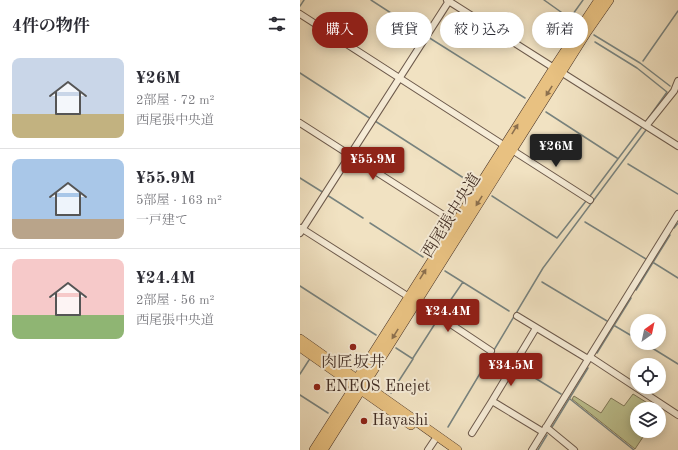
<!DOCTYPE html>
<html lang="ja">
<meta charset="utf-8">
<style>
:root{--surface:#fff;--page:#f7f7f7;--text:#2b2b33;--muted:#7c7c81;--line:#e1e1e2;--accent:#8f2418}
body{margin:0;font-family:"Old Standard TT","Noto Serif JP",serif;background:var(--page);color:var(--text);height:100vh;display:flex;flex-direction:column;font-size:15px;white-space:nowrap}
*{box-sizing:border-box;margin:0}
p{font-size:13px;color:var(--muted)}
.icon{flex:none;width:22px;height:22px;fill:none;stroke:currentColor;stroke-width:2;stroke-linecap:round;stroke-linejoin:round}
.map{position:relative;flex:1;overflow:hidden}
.side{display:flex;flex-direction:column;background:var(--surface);width:300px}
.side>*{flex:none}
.hud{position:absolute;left:12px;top:12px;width:306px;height:36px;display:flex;gap:8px}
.needle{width:26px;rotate:33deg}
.tools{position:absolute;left:330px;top:314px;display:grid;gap:8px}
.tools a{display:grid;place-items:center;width:36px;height:36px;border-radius:50%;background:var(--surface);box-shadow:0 2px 10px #0003;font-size:20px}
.price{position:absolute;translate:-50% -34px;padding:0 9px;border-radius:4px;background:var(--accent);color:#fff;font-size:13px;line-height:26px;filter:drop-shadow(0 1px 2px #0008)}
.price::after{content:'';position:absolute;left:50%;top:24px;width:12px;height:9px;margin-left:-6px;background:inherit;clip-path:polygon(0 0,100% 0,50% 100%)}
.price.active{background:#222;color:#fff}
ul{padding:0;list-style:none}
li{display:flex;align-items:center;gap:12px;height:100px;padding:0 12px}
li+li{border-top:1px solid var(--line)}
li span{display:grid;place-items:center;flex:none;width:112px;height:80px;border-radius:8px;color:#555}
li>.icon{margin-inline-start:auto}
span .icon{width:48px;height:48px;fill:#fffc;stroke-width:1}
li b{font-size:17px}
h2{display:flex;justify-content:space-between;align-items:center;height:48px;padding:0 12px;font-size:17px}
.chip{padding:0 14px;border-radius:18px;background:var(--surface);box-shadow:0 2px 10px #0003;font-size:14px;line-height:36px}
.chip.active{background:var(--accent);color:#fff}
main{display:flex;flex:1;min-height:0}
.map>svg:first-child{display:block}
.green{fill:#bdc290;stroke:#7f785a}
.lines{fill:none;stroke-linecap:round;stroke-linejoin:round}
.stream{stroke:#78837f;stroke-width:1.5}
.street-casing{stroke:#6d5a4c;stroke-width:8}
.primary-casing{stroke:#412d24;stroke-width:10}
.street{stroke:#f6ecd7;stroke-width:6}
.primary{stroke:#e8c181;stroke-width:9}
.oneway{fill:#8c704e}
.poi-dot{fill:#8f2418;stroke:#f6ecd7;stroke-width:1.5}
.labels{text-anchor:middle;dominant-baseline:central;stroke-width:4;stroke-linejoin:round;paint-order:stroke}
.street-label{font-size:16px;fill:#412d24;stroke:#f6ecd7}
.poi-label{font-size:16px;fill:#412d24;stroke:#f6ecd7;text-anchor:start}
</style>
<main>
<section class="side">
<h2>4件の物件<svg class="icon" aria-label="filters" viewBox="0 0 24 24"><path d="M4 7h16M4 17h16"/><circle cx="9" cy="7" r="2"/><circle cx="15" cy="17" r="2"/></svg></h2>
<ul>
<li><span style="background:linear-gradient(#c9d6e8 70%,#c2b280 0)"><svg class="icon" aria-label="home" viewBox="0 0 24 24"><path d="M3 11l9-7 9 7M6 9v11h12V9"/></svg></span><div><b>¥26M</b><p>2部屋 · 72 m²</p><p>西尾張中央道</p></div></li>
<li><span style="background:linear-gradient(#a9c7e8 75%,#b9a48a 0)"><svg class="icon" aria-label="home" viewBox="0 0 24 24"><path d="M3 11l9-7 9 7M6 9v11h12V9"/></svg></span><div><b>¥55.9M</b><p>5部屋 · 163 m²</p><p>一戸建て</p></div></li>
<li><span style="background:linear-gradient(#f6c9c9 70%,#8fb573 0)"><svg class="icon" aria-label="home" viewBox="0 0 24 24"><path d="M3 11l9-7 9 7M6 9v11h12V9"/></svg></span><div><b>¥24.4M</b><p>2部屋 · 56 m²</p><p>西尾張中央道</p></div></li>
</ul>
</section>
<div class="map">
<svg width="378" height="450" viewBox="0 0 378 450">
<rect width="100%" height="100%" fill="#f1e2c2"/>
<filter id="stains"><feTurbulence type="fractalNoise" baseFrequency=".005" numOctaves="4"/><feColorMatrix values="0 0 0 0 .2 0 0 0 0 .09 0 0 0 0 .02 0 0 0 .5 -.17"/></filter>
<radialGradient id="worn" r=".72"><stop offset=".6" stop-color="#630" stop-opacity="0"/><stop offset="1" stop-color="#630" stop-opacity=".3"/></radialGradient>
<!-- green -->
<path class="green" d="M333 394 357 409H337V431H347L335 449 272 399 274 396 301 413 311 398 324 406Z"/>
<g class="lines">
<!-- stream -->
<path class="stream" d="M71 0 125 35
M244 0 275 22
M0 6 4 0
M273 14 283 0
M294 35 340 63 370 86
M128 37 225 98
M295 42 337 68 367 92 347 120
M343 61 378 11
M0 73 71 119
M246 112 317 158
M75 121 173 184
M328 164 378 194
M0 178 24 193
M27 195 63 218
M192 196 257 238 286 201
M290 196 342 127
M285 222 346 259
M70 223 123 257
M374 228 378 223
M354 263 378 278
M145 271 209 311
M242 282 307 321
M0 286 76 335
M336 290 370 235
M141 314 163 282
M315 326 337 339
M344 343 378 364
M297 353 331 298
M113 358 138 319
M201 358 211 364
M217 367 261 394
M0 374 9 360
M91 393 113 359 96 348
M0 395 28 413
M270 399 334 450
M148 427 243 268 346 130
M252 427 288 368
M238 450 247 435"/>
<!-- street casing -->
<g class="street-casing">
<path id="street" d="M147 0 254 68
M0 14 205 146
M261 72 378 146
M0 123 156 223
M346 126 374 91 378 81
M212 150 290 200
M1 228 109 297
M0 233 149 1
M116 301 191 351
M217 316 288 359
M236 328 192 401 243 432
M290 357 378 415
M246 427 274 450
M172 433 192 401
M128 450 134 441
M232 450 378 214"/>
</g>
<!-- primary casing -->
<g class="primary-casing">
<path id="primary" d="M0 339 157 450
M0 347 111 425
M14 450 55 386 57 379 254 68 299 0
M23 450 286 33 309 0"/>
</g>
<!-- street -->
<use href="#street" class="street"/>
<!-- primary -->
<use href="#primary" class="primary"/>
</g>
<!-- one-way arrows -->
<defs><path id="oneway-solid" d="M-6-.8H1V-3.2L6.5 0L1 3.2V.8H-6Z"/></defs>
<g class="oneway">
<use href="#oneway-solid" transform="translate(249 91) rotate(122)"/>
<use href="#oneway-solid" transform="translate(215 129) rotate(-58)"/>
<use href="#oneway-solid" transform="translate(179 201) rotate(122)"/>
<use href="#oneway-solid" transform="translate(123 274) rotate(-58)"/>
<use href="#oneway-solid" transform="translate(95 334) rotate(122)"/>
</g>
<!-- markers -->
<g class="poi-dot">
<circle cx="53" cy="347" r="4"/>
<circle cx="17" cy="387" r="4"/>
<circle cx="64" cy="421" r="4"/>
</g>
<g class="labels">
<!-- street labels -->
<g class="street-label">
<text transform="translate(152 216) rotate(-58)">西尾張中央道</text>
</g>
<!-- poi labels -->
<g class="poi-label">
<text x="53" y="363" text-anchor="middle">肉匠坂井</text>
<text x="25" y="387">ENEOS Enejet</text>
<text x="72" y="421">Hayashi</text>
</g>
</g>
<rect width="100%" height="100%" filter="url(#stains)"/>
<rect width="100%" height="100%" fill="url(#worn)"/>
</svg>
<div class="tools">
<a><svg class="needle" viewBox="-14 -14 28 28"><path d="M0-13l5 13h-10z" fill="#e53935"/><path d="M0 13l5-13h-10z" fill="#7c7c81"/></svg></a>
<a><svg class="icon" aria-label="locate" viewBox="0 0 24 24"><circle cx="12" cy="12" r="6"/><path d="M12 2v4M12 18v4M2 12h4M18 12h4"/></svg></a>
<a><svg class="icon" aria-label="layers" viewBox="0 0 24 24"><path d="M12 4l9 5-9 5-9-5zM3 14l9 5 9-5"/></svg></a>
</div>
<b class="price active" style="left:256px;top:168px">¥26M</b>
<b class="price" style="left:73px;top:181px">¥55.9M</b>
<b class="price" style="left:148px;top:333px">¥24.4M</b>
<b class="price" style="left:211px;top:387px">¥34.5M</b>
<div class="hud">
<a class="chip active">購入</a>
<a class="chip">賃貸</a>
<a class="chip">絞り込み</a>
<a class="chip">新着</a>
</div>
</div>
</main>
